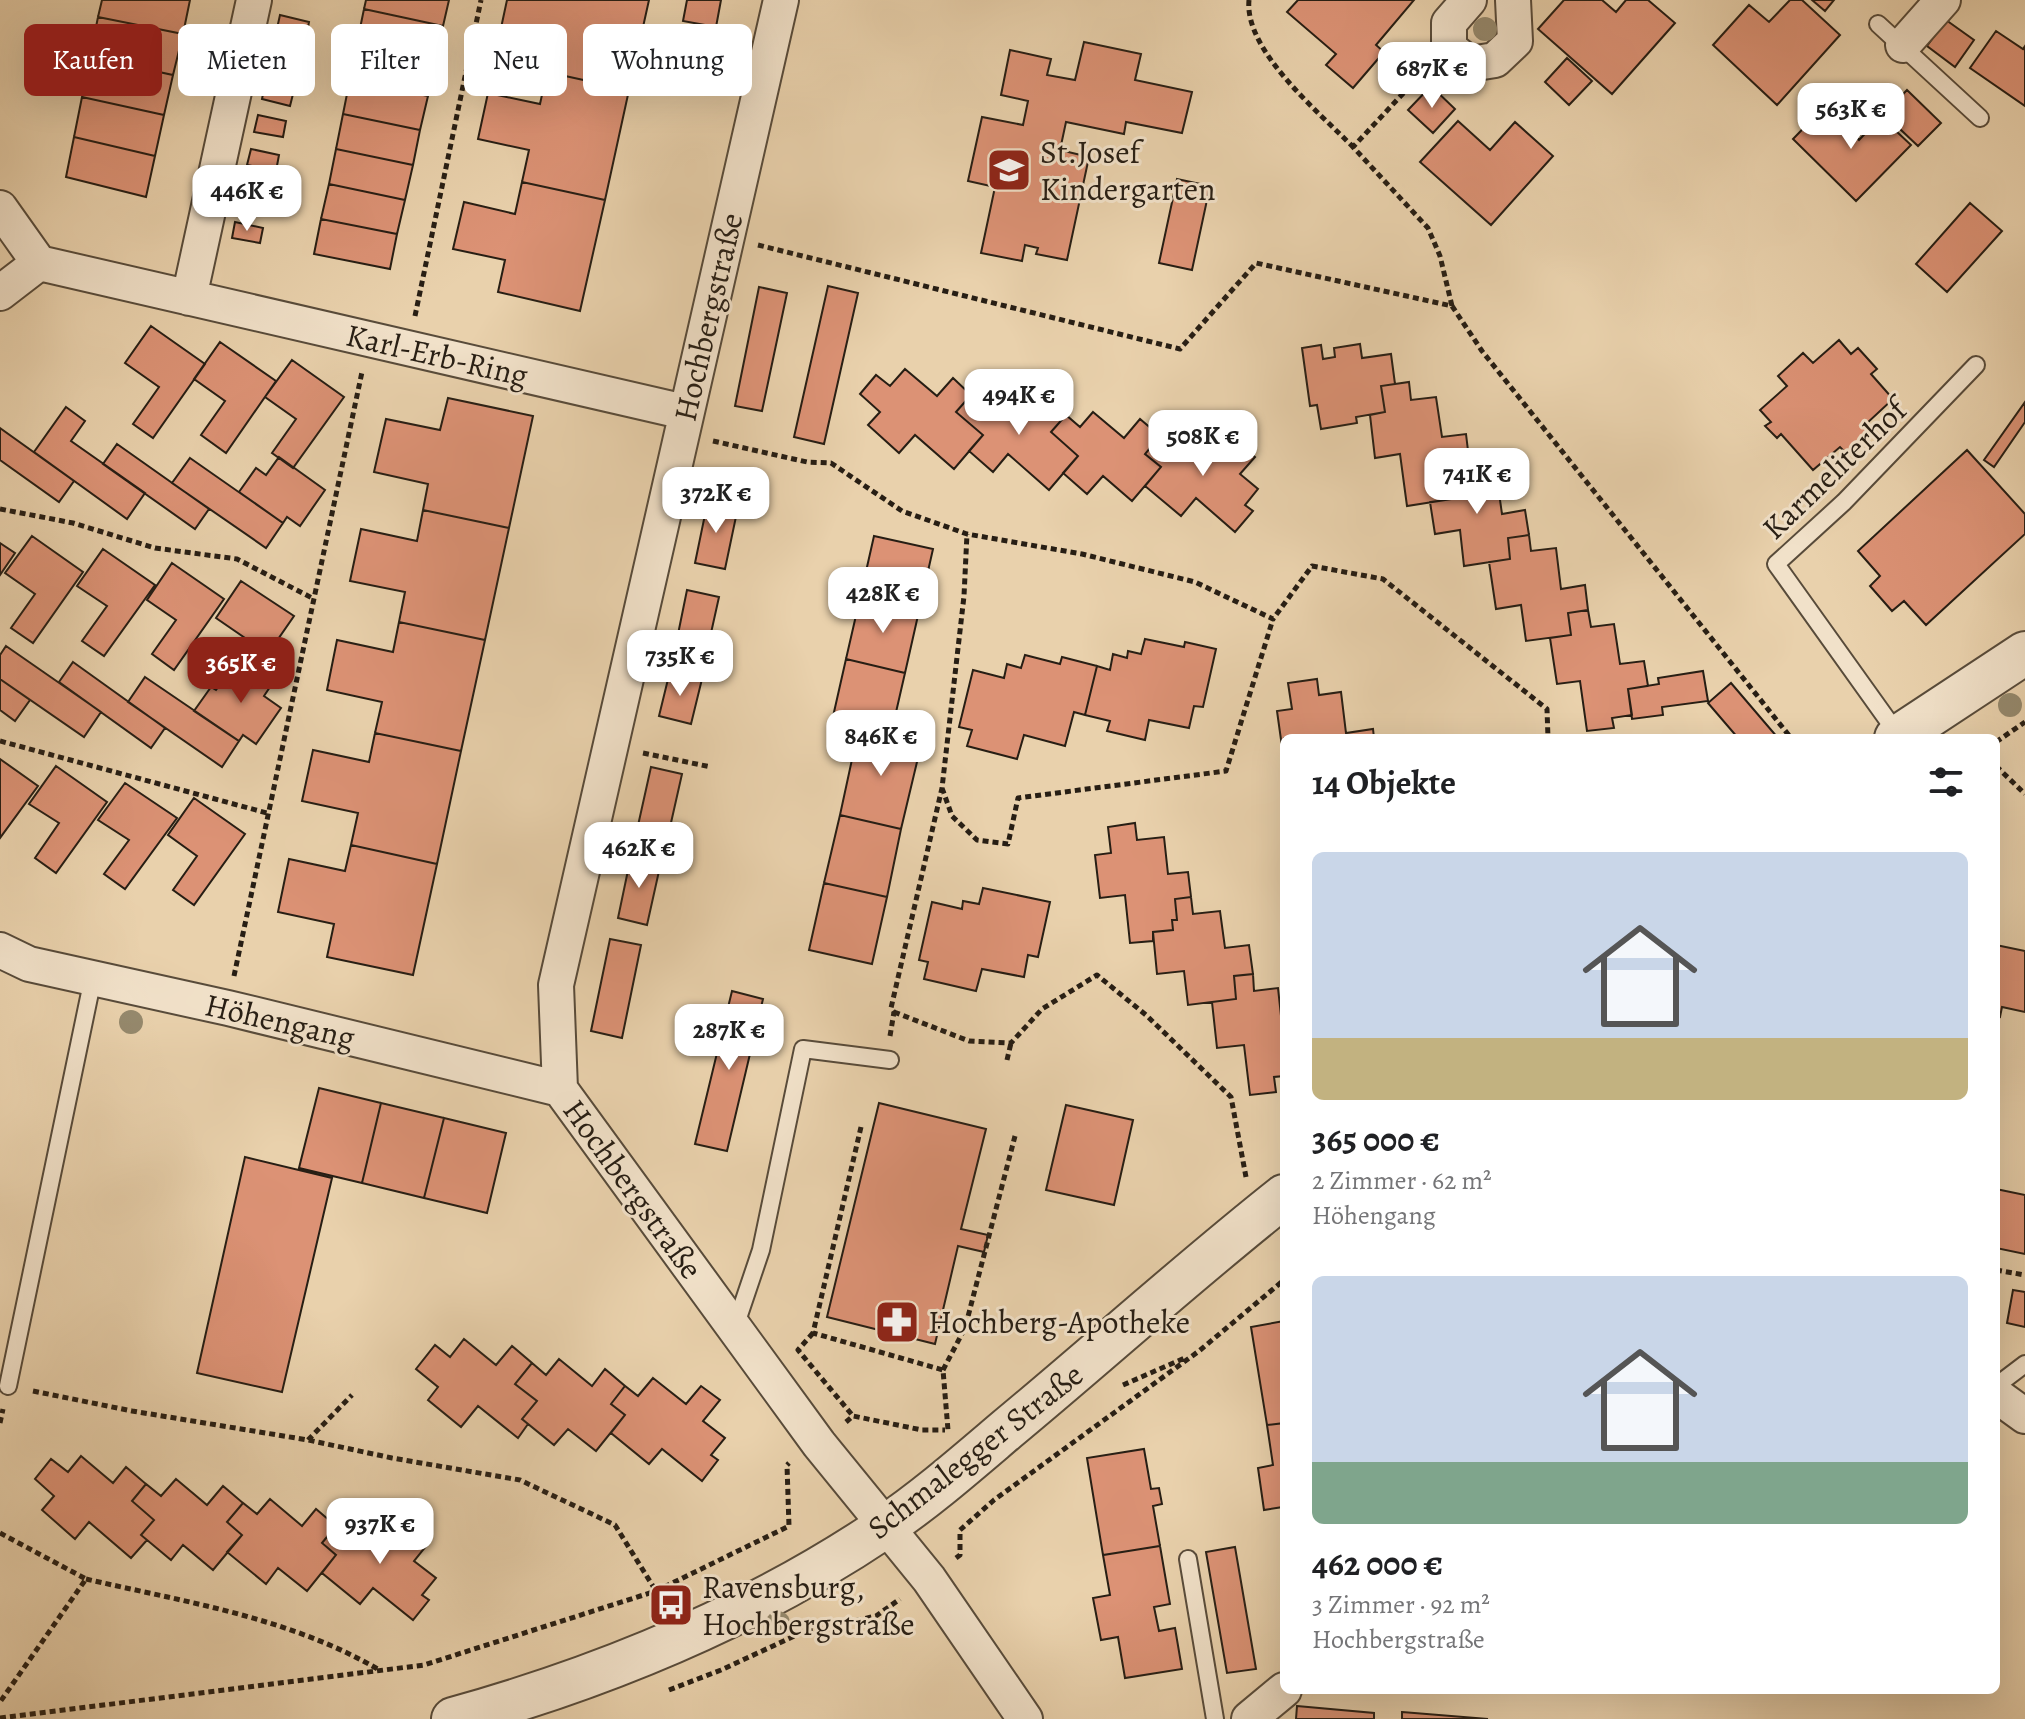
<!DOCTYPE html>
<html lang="de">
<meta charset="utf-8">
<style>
:root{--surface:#fff;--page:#f6f6f6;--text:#202124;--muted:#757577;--accent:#8f2418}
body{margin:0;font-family:Alegreya,serif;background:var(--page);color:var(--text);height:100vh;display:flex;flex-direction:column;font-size:30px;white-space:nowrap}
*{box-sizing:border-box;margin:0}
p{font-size:26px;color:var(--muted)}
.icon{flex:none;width:44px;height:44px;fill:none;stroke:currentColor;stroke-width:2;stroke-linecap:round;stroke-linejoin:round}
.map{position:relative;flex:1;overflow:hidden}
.sheet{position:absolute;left:1280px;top:734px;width:720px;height:960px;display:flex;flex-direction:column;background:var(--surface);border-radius:12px;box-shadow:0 8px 32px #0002}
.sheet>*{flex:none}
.top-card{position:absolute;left:24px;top:24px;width:760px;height:72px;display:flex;gap:16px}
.price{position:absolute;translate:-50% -68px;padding:0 18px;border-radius:16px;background:#fff;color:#222;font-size:26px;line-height:52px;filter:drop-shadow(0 2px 4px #0008)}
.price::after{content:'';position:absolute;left:50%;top:48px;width:24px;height:18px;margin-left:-12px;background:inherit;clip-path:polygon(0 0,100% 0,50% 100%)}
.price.on{background:var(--accent);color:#fff}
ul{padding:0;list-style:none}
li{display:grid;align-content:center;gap:16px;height:424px;padding:0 32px}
li span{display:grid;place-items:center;height:248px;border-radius:12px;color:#555}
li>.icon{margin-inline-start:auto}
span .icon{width:144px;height:144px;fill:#fffc;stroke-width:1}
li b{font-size:34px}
h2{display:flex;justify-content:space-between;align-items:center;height:96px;padding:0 32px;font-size:34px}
.tag{padding:0 28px;border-radius:12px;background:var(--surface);box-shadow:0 8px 32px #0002;font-size:28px;line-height:72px}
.tag.on{background:var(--accent);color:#fff}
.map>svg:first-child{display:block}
.building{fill:#dc9275;stroke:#271e14;stroke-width:2}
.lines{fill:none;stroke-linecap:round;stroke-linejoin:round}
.service-casing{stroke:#584b3a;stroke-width:20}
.minor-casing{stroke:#584b3a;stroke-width:38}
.tertiary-casing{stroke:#584b3a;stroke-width:46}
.path{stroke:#271e14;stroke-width:5;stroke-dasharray:6 4;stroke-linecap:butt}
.service{stroke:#f1e1c9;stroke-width:16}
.minor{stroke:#f1e1c9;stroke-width:34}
.tertiary{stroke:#f1e1c9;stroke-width:42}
.tree{fill:#95896d}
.labels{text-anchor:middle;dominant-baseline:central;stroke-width:6;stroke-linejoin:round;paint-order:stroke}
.poi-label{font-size:32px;fill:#271e14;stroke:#f1e1c9;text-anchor:start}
.street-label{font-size:32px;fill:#271e14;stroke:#f1e1c9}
</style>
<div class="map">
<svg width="2025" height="1719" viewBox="0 0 2025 1719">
<rect width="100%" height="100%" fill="#e9d1ac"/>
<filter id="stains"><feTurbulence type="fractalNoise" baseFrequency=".0025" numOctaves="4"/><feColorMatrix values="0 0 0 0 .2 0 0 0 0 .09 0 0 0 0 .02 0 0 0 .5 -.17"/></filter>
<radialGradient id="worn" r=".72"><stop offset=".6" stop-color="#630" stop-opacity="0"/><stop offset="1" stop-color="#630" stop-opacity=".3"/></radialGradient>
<!-- building -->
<path class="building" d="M102 0H190L183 34 98 17Z
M366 0H449L443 26 364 9Z
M507 0H649L629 90 547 72 554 40 501 28Z
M687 0H721L716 27 683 21Z
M1298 0H1414L1376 45 1384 52 1353 88 1326 65 1336 54 1287 12Z
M1564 0H1602L1616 12 1626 0H1648L1675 23 1612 94 1538 29Z
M1790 0H1802L1840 35 1777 105 1713 45 1749 5 1769 22Z
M1812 0H1834L1825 11Z
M364 9 443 26 435 61 357 43Z
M280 15 309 22 306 38 276 33Z
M98 17 183 34 173 75 90 57Z
M1946 20 1974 40 1955 67 1927 46Z
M1996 31 2023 49 2025 46V106L1970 68Z
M1084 42 1141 54 1135 80 1192 92 1182 133 1126 122 1124 134 1066 122 1060 150 1089 157 1067 260 1036 254 1038 248 1025 245 1022 261 981 253 995 187 968 181 982 117 1023 125 1028 101 1001 95 1010 50 1051 59 1047 75 1075 80Z
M357 43 435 61 428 96 350 79Z
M271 51 301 58 298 73 268 66Z
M90 57 173 75 164 115 82 97Z
M1567 58 1592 81 1569 105 1545 82Z
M547 72 629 90 605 200 522 182 529 150 478 139 488 93 540 104Z
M350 79 428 96 420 130 343 114Z
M265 84 294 90 290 106 262 99Z
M1431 86 1455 109 1433 133 1408 110Z
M1907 90 1941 123 1918 146 1884 114Z
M82 97 164 115 155 156 74 137Z
M1825 106 1859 140 1881 117 1911 145 1856 201 1793 139Z
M343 114 420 130 413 165 336 149Z
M258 115 286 121 283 137 254 132Z
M1458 121 1490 150 1515 122 1553 156 1491 225 1420 162Z
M74 137 155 156 146 197 66 177Z
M251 149 279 155 276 171 247 165Z
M336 149 413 165 405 200 329 184Z
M1177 179 1210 186 1192 270 1159 263Z
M522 182 605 200 580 311 498 292 505 260 453 249 464 202 515 214Z
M329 184 405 200 397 234 321 219Z
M242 187 271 193 267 210 239 203Z
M1970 203 2002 231 1947 292 1916 264Z
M321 219 397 234 390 269 314 254Z
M235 222 263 228 260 243 232 238Z
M828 286 858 293 824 444 794 437Z
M759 287 787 293 762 411 735 406Z
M151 326 205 364 153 438 133 424 159 387 125 363Z
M1839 340 1851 354 1858 348 1877 369 1871 374 1893 399 1866 424 1873 432 1847 454 1840 447 1813 470 1781 434 1777 438 1765 426 1771 422 1760 410 1787 386 1778 376 1803 353 1813 363Z
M220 342 276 381 226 453 201 435 225 401 194 379Z
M1360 344 1362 358 1391 354 1395 384 1381 386 1385 412 1356 417 1357 423 1321 429 1317 405 1310 406 1302 348 1321 345 1323 359 1335 357 1334 348Z
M292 360 344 397 293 468 272 453 296 419 265 397Z
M905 369 937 396 953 378 971 395 956 412 983 435 954 469 915 435 899 453 868 425 880 412 860 394 876 375 890 386Z
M1409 382 1411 400 1436 397 1442 437 1466 434 1469 459 1447 462 1452 499 1407 506 1400 454 1375 458 1370 415 1385 412 1381 386Z
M1000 389 1032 417 1048 399 1066 415 1051 432 1078 456 1049 490 1008 454 993 472 969 451 983 435 956 412 971 395 985 406Z
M448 398 533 416 509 528 423 510 428 484 374 472 386 419 440 430Z
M2025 402V422L1994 467 1984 460Z
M66 407 85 421 71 441 145 493 127 519 34 452Z
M1093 412 1124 438 1140 419 1160 436 1145 454 1161 467 1132 501 1103 476 1087 494 1063 473 1078 456 1051 432 1066 415 1080 427Z
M0 428 74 481 59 502 0 460Z
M1188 431 1220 458 1236 440 1255 457 1240 474 1258 489 1245 505 1253 511 1235 532 1196 498 1181 516 1145 486 1161 467 1145 454 1160 436 1174 448Z
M117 444 209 509 195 529 103 464Z
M1967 450 2025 514V534L1926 625 1904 601 1892 611 1870 586 1880 576 1858 551Z
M279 457 325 490 300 526 287 517 283 523 239 492 256 468 266 475Z
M190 458 283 523 266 548 172 483Z
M1469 459 1472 476 1496 472 1502 514 1525 510 1529 535 1508 538 1510 559 1464 566 1460 530 1435 534 1430 502 1452 499 1447 462Z
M708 500 738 507 725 569 695 563Z
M423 510 509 528 485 640 399 622 405 592 350 581 361 529 417 541Z
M1529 535 1531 551 1556 548 1561 589 1585 585 1588 610 1568 613 1571 635 1526 641 1521 605 1496 609 1489 562 1510 559 1508 538Z
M32 536 83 572 33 643 11 628 35 594 5 573Z
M874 536 933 549 919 611 860 598Z
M0 543 15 553 0 575Z
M103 549 155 585 104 656 82 641 107 606 77 586Z
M172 563 224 599 174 670 152 654 176 620 147 600Z
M241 581 294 616 247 684 224 668 245 638 216 618Z
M687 590 719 597 707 651 676 644Z
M860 598 919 611 905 673 846 659Z
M1588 610 1591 627 1614 624 1620 664 1644 661 1648 686 1628 689 1632 715 1612 718 1614 728 1587 731 1580 681 1557 684 1550 638 1571 635 1568 613Z
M399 622 485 640 461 751 375 733 382 702 327 690 337 640 393 652Z
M1145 639 1184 647 1185 642 1216 649 1203 707 1194 706 1189 728 1149 720 1145 740 1107 731 1110 721 1085 715 1097 666 1110 670 1113 654 1127 658 1128 651 1141 654Z
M6 646 101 712 84 737 0 679V655Z
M1025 655 1060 664 1062 657 1097 666 1085 715 1074 712 1065 746 1024 735 1017 759 967 746 972 730 959 727 973 670 1004 678 1007 664 1021 668Z
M846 659 905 673 891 734 832 721Z
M73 662 165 728 151 748 59 682Z
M262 663 278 675 264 696 281 708 256 744 243 735 239 741 194 711 211 687 216 690 229 672 247 684Z
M670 671 702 679 691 724 659 716Z
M1703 671 1708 701 1662 707 1663 715 1632 719 1628 689 1659 684 1658 678Z
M145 677 239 741 222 767 128 702Z
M0 679 30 700 15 721 0 710Z
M1317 679 1319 695 1341 692 1346 733 1373 729 1374 738H1284L1283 754 1277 711 1292 709 1288 683Z
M1731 683 1778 738H1738L1708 703Z
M859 727 922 741 901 829 840 815Z
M375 733 461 751 437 864 351 845 358 813 302 801 313 750 369 762Z
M0 759 38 786 0 838Z
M56 766 107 802 56 873 35 858 59 823 29 804Z
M651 767 682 774 668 836 637 830Z
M125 783 177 818 125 889 104 874 129 840 98 820Z
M194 798 245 834 194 905 173 890 197 856 168 835Z
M840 815 901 829 887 897 824 883Z
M1135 823 1137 840 1164 837 1168 874 1188 872 1191 897 1175 899 1177 920H1172L1173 930 1153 932V941L1130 943 1125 895 1100 898 1095 855 1111 853 1108 827Z
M351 845 437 864 413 975 327 957 334 924 278 912 289 859 345 871Z
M631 856 661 862 647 925 618 918Z
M824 883 887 897 872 964 809 950Z
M983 888 1050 902 1038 957 1028 955 1024 977 982 969 976 991 924 979 928 962 919 960 932 902 962 909 963 901 979 904Z
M1191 897 1193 914 1220 911 1225 948 1249 945 1253 974 1234 976 1236 999 1188 1005 1184 971 1157 974 1153 932 1173 930 1172 920H1177L1175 899Z
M610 939 641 945 622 1038 591 1031Z
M1996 945 2025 951V1012L2002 1007 2000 1017 1996 1016Z
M1253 974 1254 991 1278 988 1282 1025H1284V1076L1274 1077 1276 1092 1250 1095 1244 1045 1217 1048 1212 1002 1236 999 1234 976Z
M732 991 763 999 727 1151 695 1144Z
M319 1088 381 1103 362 1183 299 1168Z
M381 1103 444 1118 424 1198 362 1183Z
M879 1103 986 1129 961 1229 988 1235 984 1252 958 1246 935 1344 827 1317Z
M1066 1105 1133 1120 1114 1205 1046 1190Z
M444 1118 506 1133 487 1213 424 1198Z
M245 1157 332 1178 282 1392 197 1373Z
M1996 1189 2025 1195V1254L1996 1248Z
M2013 1290 2025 1292V1327L2007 1323Z
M1284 1321V1423L1267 1425 1251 1327Z
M464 1339 496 1365 512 1346 532 1363 515 1384 537 1401 522 1419 528 1424 518 1438 478 1406 461 1427 428 1400 438 1387 416 1369 435 1345 450 1357Z
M559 1359 592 1386 605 1369 625 1386 611 1404 625 1415 596 1451 568 1429 554 1445 522 1419 537 1401 515 1384 532 1363 546 1375Z
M653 1378 686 1404 701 1386 720 1400 703 1421 725 1438 711 1455 718 1460 702 1481 662 1449 649 1464 611 1433 625 1415 611 1404 625 1386 638 1396Z
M1284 1423V1515L1283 1507 1264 1510 1258 1468 1273 1465 1267 1425Z
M1144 1449 1151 1489 1159 1488 1162 1504 1153 1506 1160 1546 1103 1555 1087 1458Z
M81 1456 113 1483 126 1467 146 1484 132 1501 154 1520 141 1535 147 1540 131 1558 89 1522 75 1539 42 1510 54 1496 35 1479 51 1459 68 1472Z
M176 1479 207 1505 223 1486 243 1503 227 1522 242 1535 213 1570 183 1545 171 1560 141 1535 154 1520 132 1501 146 1484 161 1496Z
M270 1499 302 1526 316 1509 336 1526 322 1543 336 1555 307 1591 278 1568 266 1584 227 1552 242 1535 227 1522 243 1503 257 1514Z
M364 1517 397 1544 412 1525 431 1540 414 1561 436 1578 422 1595 429 1600 413 1620 373 1588 360 1604 322 1573 336 1555 322 1543 336 1526 349 1536Z
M1160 1546 1170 1604 1154 1607 1159 1631 1175 1628 1182 1669 1125 1678 1118 1637 1101 1640 1093 1598 1110 1595 1103 1555Z
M1235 1547 1256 1669 1227 1673 1206 1552Z
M1297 1706 1374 1713V1719H1296Z
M1402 1712 1488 1719H1402Z"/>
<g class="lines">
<!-- service casing -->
<g class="service-casing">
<path id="service" d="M1878 24 1980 118
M1899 736 1776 564 1844 502 1976 365
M735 1327 761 1250 803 1049 890 1060
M8 1386 93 978
M1996 1386 2025 1364
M1188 1559 1215 1719"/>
</g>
<!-- minor casing -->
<g class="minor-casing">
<path id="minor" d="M781 0 556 985 560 1089 819 1444 929 1579 1025 1719
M1469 0 1449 23V48L1470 64 1495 60 1515 41 1513 0
M1903 45 1943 0
M0 208 39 263
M0 293 39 263 685 412
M189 298 254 0
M0 950 29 964 228 1008 560 1089
M1996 1395 2025 1416
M1249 1719 1284 1690"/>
</g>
<!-- tertiary casing -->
<g class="tertiary-casing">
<path id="tertiary" d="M1896 738 2025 653
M453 1719C604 1677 752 1616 883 1528 926 1499 966 1464 1006 1430 1099 1353 1189 1271 1284 1196"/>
</g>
<!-- path -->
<path class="path" d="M1249 0C1244 51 1320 113 1353 147
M1424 71 1353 147 1428 228 1440 256 1452 306
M758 245 1180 349 1256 263 1452 306 1482 351 1791 738
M415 316 481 0
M713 441 807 462 831 463 902 511 967 534 1082 554 1195 582 1273 619 1312 566 1383 579 1547 709 1548 738
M0 509 73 523 155 548 237 559 314 599
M0 741 267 813
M1996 742 2025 722
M643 753 711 767
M1996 766 2025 794
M942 788 952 816 977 840 1008 844 1018 798 1226 771 1273 619
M234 976 362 372
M894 1012 969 1041 1011 1043 1042 1009 1097 975 1146 1015 1231 1097 1246 1177
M890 1036 894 1012 891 1008 942 788 964 596 967 534
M1007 1060 1011 1043
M861 1127 813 1333 943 1370 948 1430
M1996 1270 2025 1275
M813 1333 798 1350 853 1416
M943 1370 965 1328 1015 1136
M1123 1385 1187 1357
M33 1391 132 1411 308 1440 392 1458 520 1480 615 1525 656 1591
M846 1422 853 1416 922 1430H945
M0 1423 3 1409
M308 1440 352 1395
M0 1533 86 1579 0 1702
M956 1558 960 1555V1530L994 1500 1199 1351 1284 1280
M86 1579C185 1602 292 1618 381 1671
M669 1690 721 1670 801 1633 876 1616 900 1599
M0 1718 424 1665 656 1591 789 1526 787 1465 789 1463"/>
<!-- service -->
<use href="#service" class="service"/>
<!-- minor -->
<use href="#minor" class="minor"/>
<!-- tertiary -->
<use href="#tertiary" class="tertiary"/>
</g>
<!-- trees -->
<g class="tree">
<circle cx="1485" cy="29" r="12"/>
<circle cx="2010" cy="705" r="12"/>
<circle cx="131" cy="1022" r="12"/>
<circle cx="778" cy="1623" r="12"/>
</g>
<!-- icons -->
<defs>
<g id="school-square" transform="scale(2.3)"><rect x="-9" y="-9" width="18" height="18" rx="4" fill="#8f2418" stroke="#f1e1c9"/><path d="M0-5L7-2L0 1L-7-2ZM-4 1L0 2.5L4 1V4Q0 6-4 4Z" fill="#fff"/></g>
<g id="pharmacy-square" transform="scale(2.3)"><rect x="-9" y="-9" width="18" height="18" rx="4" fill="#8f2418" stroke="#f1e1c9"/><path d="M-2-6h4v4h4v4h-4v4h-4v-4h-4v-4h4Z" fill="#fff"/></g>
<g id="bus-square" transform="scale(2.3)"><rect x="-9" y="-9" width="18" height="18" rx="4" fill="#8f2418" stroke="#f1e1c9"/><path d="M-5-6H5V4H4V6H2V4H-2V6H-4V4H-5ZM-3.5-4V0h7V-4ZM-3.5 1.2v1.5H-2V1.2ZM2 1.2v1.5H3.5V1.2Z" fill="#fff"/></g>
</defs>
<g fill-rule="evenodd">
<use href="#school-square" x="1009" y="170"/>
<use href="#pharmacy-square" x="897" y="1322"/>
<use href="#bus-square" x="671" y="1605"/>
</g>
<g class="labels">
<!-- poi labels -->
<g class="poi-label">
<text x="1040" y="152">St.Josef<tspan x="1040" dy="37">Kindergarten</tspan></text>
<text x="928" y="1322">Hochberg-Apotheke</text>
<text x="702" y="1587">Ravensburg,<tspan x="702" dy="37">Hochbergstraße</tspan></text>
</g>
<!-- street labels -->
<g class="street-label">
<text transform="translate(708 317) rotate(-77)">Hochbergstraße</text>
<text transform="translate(437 355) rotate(13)">Karl-Erb-Ring</text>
<text transform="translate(1834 469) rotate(-44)">Karmeliterhof</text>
<text transform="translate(280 1021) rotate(13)">Höhengang</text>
<text transform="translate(633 1189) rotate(54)">Hochbergstraße</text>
<text transform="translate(975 1451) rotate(-38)">Schmalegger Straße</text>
</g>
</g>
<rect width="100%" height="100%" filter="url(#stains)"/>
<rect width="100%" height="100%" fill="url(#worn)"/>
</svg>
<b class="price" style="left:1432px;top:110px">687K €</b>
<b class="price" style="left:1851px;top:151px">563K €</b>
<b class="price" style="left:247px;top:233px">446K €</b>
<b class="price" style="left:1019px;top:437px">494K €</b>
<b class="price" style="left:1203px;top:478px">508K €</b>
<b class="price" style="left:1477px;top:516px">741K €</b>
<b class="price" style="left:716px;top:535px">372K €</b>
<b class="price" style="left:883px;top:635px">428K €</b>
<b class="price" style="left:680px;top:698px">735K €</b>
<b class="price on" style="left:241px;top:705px">365K €</b>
<b class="price" style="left:881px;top:778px">846K €</b>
<b class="price" style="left:639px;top:890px">462K €</b>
<b class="price" style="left:729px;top:1072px">287K €</b>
<b class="price" style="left:380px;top:1566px">937K €</b>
<div class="top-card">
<a class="tag on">Kaufen</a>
<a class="tag">Mieten</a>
<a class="tag">Filter</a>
<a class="tag">Neu</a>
<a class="tag">Wohnung</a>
</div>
<section class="sheet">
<h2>14 Objekte<svg class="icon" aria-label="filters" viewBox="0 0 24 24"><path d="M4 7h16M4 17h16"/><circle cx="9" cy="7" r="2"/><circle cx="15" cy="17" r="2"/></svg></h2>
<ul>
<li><span style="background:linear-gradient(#c9d6e8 75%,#c2b280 0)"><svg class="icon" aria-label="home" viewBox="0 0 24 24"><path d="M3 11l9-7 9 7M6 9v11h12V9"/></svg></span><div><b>365 000 €</b><p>2 Zimmer · 62 m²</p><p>Höhengang</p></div></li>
<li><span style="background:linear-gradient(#c9d6e8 75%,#7fa58c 0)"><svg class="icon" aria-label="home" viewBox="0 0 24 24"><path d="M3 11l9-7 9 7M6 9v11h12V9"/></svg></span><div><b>462 000 €</b><p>3 Zimmer · 92 m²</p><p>Hochbergstraße</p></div></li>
</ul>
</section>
</div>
